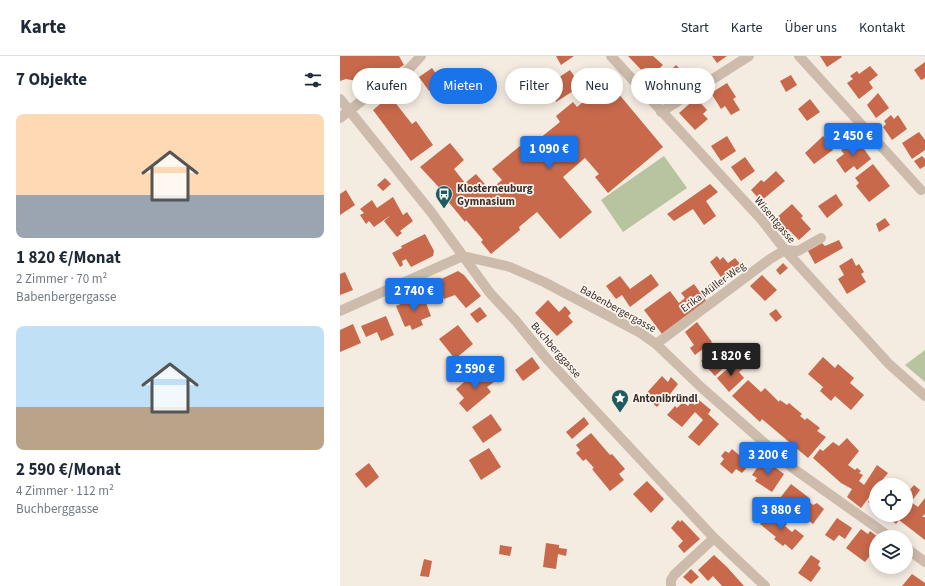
<!DOCTYPE html>
<html lang="de">
<meta charset="utf-8">
<style>
:root{--surface:#fff;--page:#f2f2f3;--text:#1f2937;--muted:#747a83;--line:#e0e1e3;--accent:#1a73e8}
body{margin:0;font-family:"Source Sans 3",sans-serif;background:var(--page);color:var(--text);height:100vh;display:flex;flex-direction:column;font-size:15px;white-space:nowrap}
*{box-sizing:border-box;margin:0}
p{font-size:13px;color:var(--muted)}
.icon{flex:none;width:22px;height:22px;fill:none;stroke:currentColor;stroke-width:2;stroke-linecap:round;stroke-linejoin:round}
.map{position:relative;flex:1;overflow:hidden}
.sheet{display:flex;flex-direction:column;background:var(--surface);width:340px}
.sheet>*{flex:none}
.guide{position:absolute;left:12px;top:12px;width:380px;height:36px;display:flex;gap:8px}
.controls{position:absolute;left:529px;top:422px;display:grid;gap:8px}
.controls a{display:grid;place-items:center;width:44px;height:44px;border-radius:50%;background:var(--surface);box-shadow:0 2px 10px #0003;font-size:20px}
.price{position:absolute;translate:-50% -34px;padding:0 9px;border-radius:4px;background:var(--accent);color:#fff;font-size:13px;line-height:26px;filter:drop-shadow(0 1px 2px #0008)}
.price::after{content:'';position:absolute;left:50%;top:24px;width:12px;height:9px;margin-left:-6px;background:inherit;clip-path:polygon(0 0,100% 0,50% 100%)}
.price.on{background:#222;color:#fff}
ul{padding:0;list-style:none}
li{display:grid;align-content:center;gap:8px;height:212px;padding:0 16px}
li span{display:grid;place-items:center;height:124px;border-radius:8px;color:#555}
li>.icon{margin-inline-start:auto}
span .icon{width:72px;height:72px;fill:#fffc;stroke-width:1}
li b{font-size:17px}
h2{display:flex;justify-content:space-between;align-items:center;height:48px;padding:0 16px;font-size:17px}
.chip{padding:0 14px;border-radius:18px;background:var(--surface);box-shadow:0 2px 10px #0003;font-size:14px;line-height:36px}
.chip.on{background:var(--accent);color:#fff}
header{display:flex;align-items:center;gap:24px;box-sizing:border-box;height:56px;padding:0 20px;background:var(--surface);border-bottom:1px solid var(--line)}
header strong{font-size:19px}
nav{display:flex;gap:22px;margin-inline-start:auto;font-size:14px}
main{display:flex;flex:1;min-height:0}
.map>svg:first-child{display:block}
.green{fill:#b8c4a0}
.building{fill:#c8694b}
.lines{fill:none;stroke-linecap:round;stroke-linejoin:round}
.minor{stroke:#cdbbac;stroke-width:10}
.labels{text-anchor:middle;dominant-baseline:central;stroke-width:3.5;stroke-linejoin:round;paint-order:stroke}
.poi-label{font-size:11px;font-weight:bold;fill:#3b302b;stroke:#fbf5ee;text-anchor:start}
.street-label{font-size:11px;fill:#3b302b;stroke:#fbf5ee}
</style>
<header>
<strong>Karte</strong>
<nav><a>Start</a><a>Karte</a><a>Über uns</a><a>Kontakt</a></nav>
</header>
<main>
<section class="sheet">
<h2>7 Objekte<svg class="icon" aria-label="filters" viewBox="0 0 24 24"><path d="M4 7h16M4 17h16"/><circle cx="9" cy="7" r="2"/><circle cx="15" cy="17" r="2"/></svg></h2>
<ul>
<li><span style="background:linear-gradient(#ffd9b3 65%,#9aa5b1 0)"><svg class="icon" aria-label="home" viewBox="0 0 24 24"><path d="M3 11l9-7 9 7M6 9v11h12V9"/></svg></span><div><b>1 820 €/Monat</b><p>2 Zimmer · 70 m²</p><p>Babenbergergasse</p></div></li>
<li><span style="background:linear-gradient(#bfe0f5 65%,#b9a48a 0)"><svg class="icon" aria-label="home" viewBox="0 0 24 24"><path d="M3 11l9-7 9 7M6 9v11h12V9"/></svg></span><div><b>2 590 €/Monat</b><p>4 Zimmer · 112 m²</p><p>Buchberggasse</p></div></li>
</ul>
</section>
<div class="map">
<svg width="585" height="530" viewBox="0 0 585 530">
<rect width="100%" height="100%" fill="#f4ebe1"/>
<!-- green -->
<path class="green" d="M324 100 347 132 283 176 261 144Z
M585 294V326L565 309Z"/>
<!-- building -->
<path class="building" d="M0 0H59L64 9 25 32 17 25 6 23 0 25Z
M216 0H234L221 9Z
M288 0H313L323 9 309 22Z
M372 0H387L377 7Z
M480 0H501L502 1 487 11Z
M585 6V22L581 24 574 14Z
M336 9 349 23 329 43 316 29Z
M530 10 538 19 529 26 533 32 519 43 507 27 513 23 510 20 517 15 519 18Z
M92 12 102 26 89 35 79 21Z
M136 14 142 22 138 24 140 28 134 32 127 21Z
M230 14 241 30 216 46 206 30Z
M451 19 457 29 446 36 440 25Z
M268 25 323 91 268 137 255 121 259 118 245 102 223 121 252 156 220 183 197 156 179 171 180 174 151 198 141 186 143 184 126 164 125 166 106 143 108 141 80 111 110 87 124 104 114 113 125 127 136 118 150 134 162 124 152 113 180 90 184 95 220 66 216 60 233 46 237 51Z
M387 27 396 41 393 43 400 54 391 59 385 50 381 53 371 37Z
M538 37 549 52 536 62 527 49Z
M50 40 72 68 76 65 93 89 71 105 33 54Z
M356 42 367 54 363 58 368 63 355 74 339 57Z
M470 43 480 56 467 65 458 53Z
M551 59 554 63 558 59 567 73 552 84 543 71 546 68 544 65Z
M579 76 585 84V94L572 103 562 87Z
M387 80 396 95 381 105 371 90Z
M483 80 493 94 474 108 465 97Z
M517 83 531 103 517 114 514 110 505 117 496 104 504 98 501 94Z
M582 100 585 103V110L580 113 574 105Z
M405 101 415 115 401 125 391 111Z
M533 108 550 130 529 146 516 130 519 127 515 122Z
M436 115 445 125 421 145 411 134 421 124 424 126Z
M45 122 51 128 43 135 37 129Z
M370 128 378 136 366 145 376 160 364 169 353 153 334 165 327 158Z
M6 134 15 149 0 159V138Z
M496 138 503 149 487 162 478 150Z
M53 141 63 159 67 156 73 165 60 175 62 177 57 181 44 165 51 159 34 171 29 165 26 168 20 159 24 157 20 153 32 144 37 152Z
M452 148 463 160 461 162 471 173 459 184 448 173 446 175 435 163Z
M545 162 550 169 539 176 536 168Z
M85 178 94 195 93 200 71 211 66 203 62 205 63 209 60 211 52 197 62 192 61 190Z
M499 184 503 192 475 208 468 195 482 187 485 190Z
M377 200 380 204 383 201 388 207 395 202 401 209 383 224 370 206Z
M512 202 516 210 519 208 524 216 521 218 526 226 507 238 498 223 504 219 499 210Z
M443 207 448 212 440 219 436 214Z
M118 215 124 219 141 240 126 252 115 239 104 243 97 225Z
M5 216 13 234 0 239V218Z
M311 218 319 229 290 251 282 239 276 243 266 230 280 220 290 233Z
M422 219 437 234 425 245 410 230Z
M354 228 367 246 322 278 304 254 330 235 339 247 345 242 341 237Z
M83 239 91 260 81 264 83 269 72 274 70 269 65 271 56 250Z
M208 244 219 256 225 250 231 257 228 260 233 266 217 280 195 257Z
M140 251 147 260 137 267 130 258Z
M436 253 442 261 436 266 429 258Z
M46 260 54 279 41 285 37 276 26 281 21 270Z
M357 266 372 286 355 299 350 292 354 289 345 276Z
M13 268 21 287 0 296V274Z
M118 269 133 288 115 303 99 283Z
M393 289 400 296 375 320 361 305 377 290 384 298Z
M192 301 200 312 183 325 175 314Z
M483 301 495 312 498 308 514 322 510 327 524 339 511 354 495 340 491 345 480 335 483 331 468 318Z
M399 307 404 312 399 316 404 322 389 336 377 322 393 308 395 311Z
M136 316 140 321 146 316 154 326 147 331 151 336 127 356 119 347 124 342 116 333Z
M322 320 328 326 331 321 338 328 324 346 322 345 317 351 304 340Z
M408 324 421 336 425 332 439 346 440 344 447 349 449 347 462 358 460 360 465 364 467 362 480 372 477 375 486 381 468 402 422 363 420 366 392 340Z
M359 344 371 354 368 358 379 368 359 390 348 381 363 364 355 356 342 371 327 359 335 350 337 352 343 346 348 350 351 346 355 349Z
M151 358 162 374 143 387 132 371Z
M244 361 249 368 232 383 226 376Z
M251 377 270 399 272 398 285 413 279 418 284 424 270 435 252 413 254 412 246 403 243 405 236 397 240 394 236 389Z
M507 382 519 395 508 409 515 414 517 412 521 415 519 417 523 419 519 425 524 429 537 409 548 417 538 429H536V432L521 452 507 441 512 433 501 427 473 402 480 393 483 395 493 386 499 390Z
M149 392 161 411 141 424 129 404Z
M392 393 405 404 403 405 409 409 402 417 396 413 392 418 380 408 384 403 381 400 385 395 389 397Z
M422 405 427 408 428 406 444 418 432 436 415 425 417 422 412 419Z
M29 407 39 421 26 432 15 418Z
M307 425 324 443 311 457 293 438Z
M451 428 468 441 466 443 473 449 477 447 484 453 473 468 465 462 463 465 454 458 457 455 440 442Z
M574 429 580 434 571 446 578 451 585 442V458L582 461H585V484L559 464 556 468 546 460 566 459V436L567 437Z
M536 435V452L528 446Z
M431 455 447 468 445 470 452 476 455 473 464 480 452 494 445 488 443 490 434 483 436 481 420 468Z
M497 462 512 472 505 483 499 479 494 485 485 479Z
M338 464 340 466 342 464 360 483 344 497 338 490 343 485 331 472Z
M521 473 528 478 530 475 538 481H536V492L525 506 506 492Z
M206 487 219 489V492L227 493 226 500 218 498 216 513 203 511Z
M160 489 172 491 170 500 159 498Z
M374 499 387 511 404 530H382L373 520 368 525 358 514Z
M471 499 480 505 478 509 481 512 471 526 458 517Z
M84 503 92 505 89 521 80 520Z
M351 513 359 521 351 528 343 521Z
M572 518 585 527V530H562Z"/>
<g class="lines">
<!-- minor -->
<path class="minor" d="M271 0 421 163 445 194 549 308 585 340
M459 0 581 134
M0 43 91 156 150 237 176 265 207 303 374 482 425 530
M321 56 409 0
M0 62 29 39 66 16 81 0
M0 255 123 200 170 211 204 226 299 276 316 288 362 332 454 413 550 481
M316 288 430 203 445 194 458 195 481 182
M566 492 585 506
M331 530V524L334 519 374 482"/>
</g>
<!-- icons -->
<defs>
<g id="bus-pin" transform="scale(0.9)"><path d="M0 17L-7.5 6A9.5 9.5 0 1 1 7.5 6Z" fill="#1f5a5e" stroke="#fbf5ee"/><path d="M-5-6H5V4H4V6H2V4H-2V6H-4V4H-5ZM-3.5-4V0h7V-4ZM-3.5 1.2v1.5H-2V1.2ZM2 1.2v1.5H3.5V1.2Z" fill="#fff"/></g>
<g id="sight-pin" transform="scale(0.9)"><path d="M0 17L-7.5 6A9.5 9.5 0 1 1 7.5 6Z" fill="#1f5a5e" stroke="#fbf5ee"/><path d="M0-6L1.8-2.2L6-1.7L2.9 1.2L3.7 5.4L0 3.3L-3.7 5.4L-2.9 1.2L-6-1.7L-1.8-2.2Z" fill="#fff"/></g>
</defs>
<g fill-rule="evenodd">
<use href="#bus-pin" x="104" y="138"/>
<use href="#sight-pin" x="280" y="342"/>
</g>
<g class="labels">
<!-- poi labels -->
<g class="poi-label">
<text x="117" y="132">Klosterneuburg<tspan x="117" dy="13">Gymnasium</tspan></text>
<text x="293" y="342">Antonibründl</text>
</g>
<!-- street labels -->
<g class="street-label">
<text transform="translate(435 164) rotate(50)">Wisentgasse</text>
<text transform="translate(373 231) rotate(-36)">Erika Müller-Weg</text>
<text transform="translate(278 253) rotate(29)">Babenbergergasse</text>
<text transform="translate(216 294) rotate(49)">Buchberggasse</text>
</g>
</g>
</svg>
<div class="controls">
<a><svg class="icon" aria-label="locate" viewBox="0 0 24 24"><circle cx="12" cy="12" r="6"/><path d="M12 2v4M12 18v4M2 12h4M18 12h4"/></svg></a>
<a><svg class="icon" aria-label="layers" viewBox="0 0 24 24"><path d="M12 4l9 5-9 5-9-5zM3 14l9 5 9-5"/></svg></a>
</div>
<b class="price" style="left:513px;top:101px">2 450 €</b>
<b class="price" style="left:209px;top:114px">1 090 €</b>
<b class="price" style="left:74px;top:256px">2 740 €</b>
<b class="price on" style="left:391px;top:321px">1 820 €</b>
<b class="price" style="left:135px;top:334px">2 590 €</b>
<b class="price" style="left:428px;top:420px">3 200 €</b>
<b class="price" style="left:441px;top:475px">3 880 €</b>
<div class="guide">
<a class="chip">Kaufen</a>
<a class="chip on">Mieten</a>
<a class="chip">Filter</a>
<a class="chip">Neu</a>
<a class="chip">Wohnung</a>
</div>
</div>
</main>
